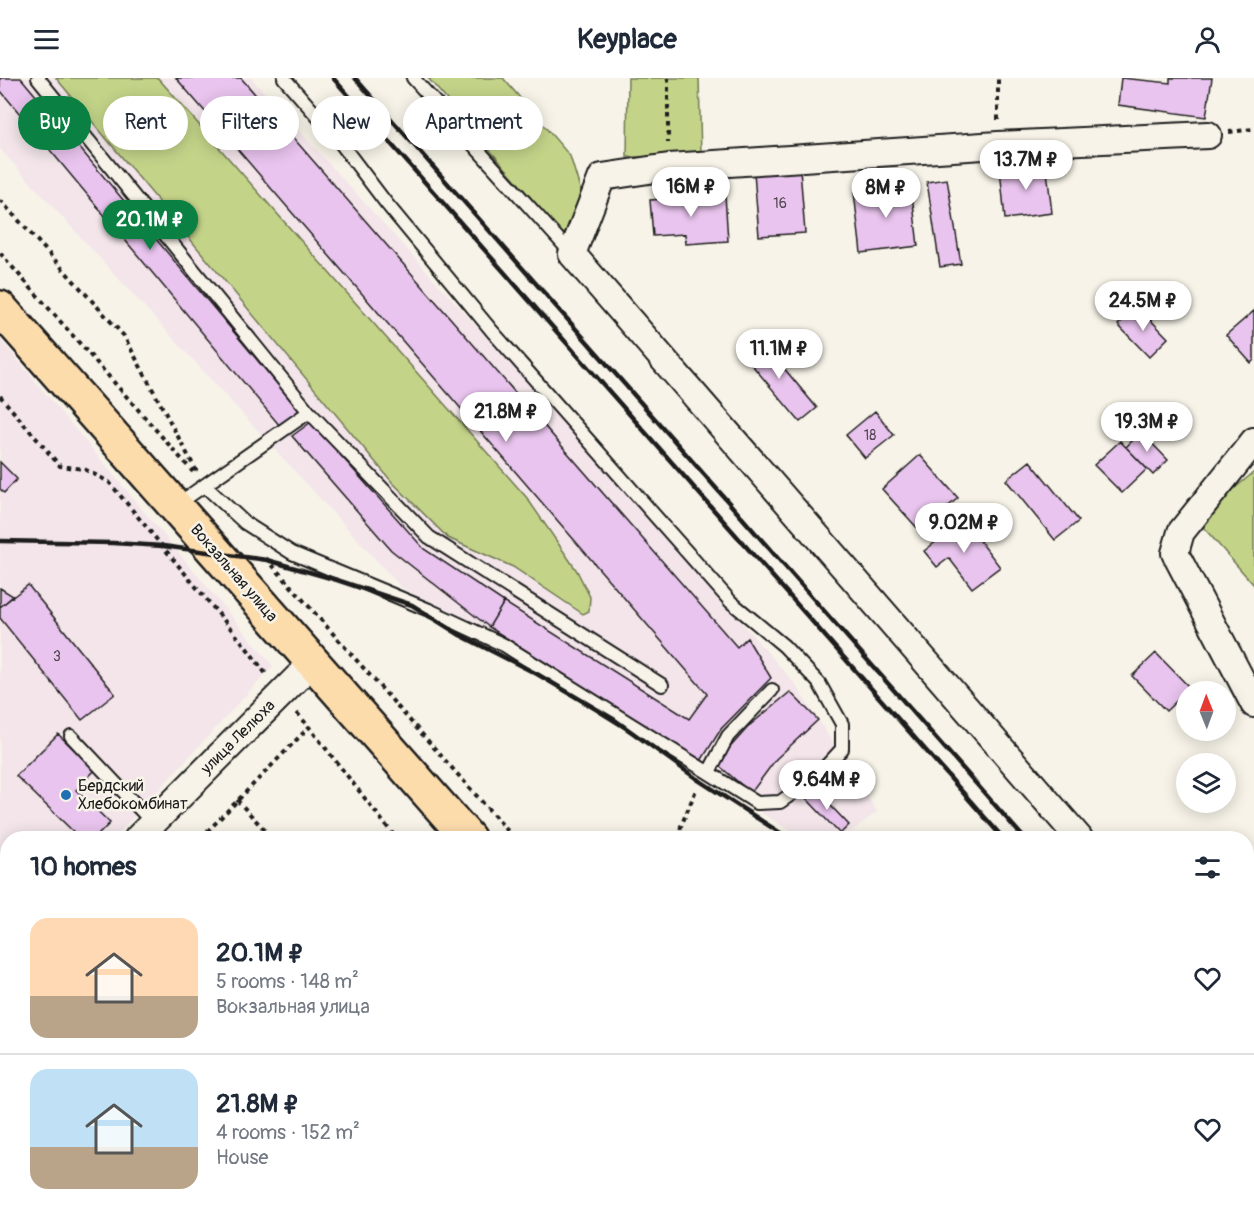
<!DOCTYPE html>
<meta charset="utf-8">
<style>
:root{--surface:#fff;--page:#f6f6f7;--text:#1f2937;--muted:#747a83;--line:#e0e1e3;--accent:#0b8043}
body{margin:0;font-family:Pangolin,sans-serif;background:var(--page);color:var(--text);height:100vh;display:flex;flex-direction:column;font-size:22px;white-space:nowrap}
*{box-sizing:border-box;margin:0}
p{font-size:20px;color:var(--muted)}
.icon{flex:none;width:33px;height:33px;fill:none;stroke:currentColor;stroke-width:2;stroke-linecap:round;stroke-linejoin:round}
.map{position:relative;flex:1;overflow:hidden}
.side{position:absolute;left:0px;top:753px;width:1254px;height:386px;display:flex;flex-direction:column;background:var(--surface);border-radius:24px 24px 0 0;box-shadow:0 3px 15px #0003}
.side>*{flex:none}
.banner{position:absolute;left:18px;top:18px;width:600px;height:54px;display:flex;gap:12px}
.needle{width:39px;rotate:359deg}
.buttons{position:absolute;left:1176px;top:603px;display:grid;gap:12px}
.buttons a{display:grid;place-items:center;width:60px;height:60px;border-radius:50%;background:var(--surface);box-shadow:0 3px 15px #0003;font-size:30px}
.price{position:absolute;translate:-50% -51px;padding:0 14px;border-radius:21px;background:#fff;color:#222;font-size:20px;line-height:39px;filter:drop-shadow(0 2px 3px #0008)}
.price::after{content:'';position:absolute;left:50%;top:36px;width:18px;height:14px;margin-left:-9px;background:inherit;clip-path:polygon(0 0,100% 0,50% 100%)}
.price.on{background:var(--accent);color:#fff}
ul{padding:0;list-style:none}
li{display:flex;align-items:center;gap:18px;height:150px;padding:0 30px}
li+li{border-top:2px solid var(--line)}
li span{display:grid;place-items:center;flex:none;width:168px;height:120px;border-radius:18px;color:#555}
li>.icon{margin-inline-start:auto}
span .icon{width:72px;height:72px;fill:#fffc;stroke-width:1}
li b{font-size:26px}
h2{display:flex;justify-content:space-between;align-items:center;height:72px;padding:0 30px;font-size:26px}
.pill{padding:0 21px;border-radius:27px;background:var(--surface);box-shadow:0 3px 15px #0003;font-size:21px;line-height:54px}
.pill.on{background:var(--accent);color:#fff}
header{display:flex;justify-content:space-between;align-items:center;height:78px;padding:0 30px;background:var(--surface);font-size:27px;font-weight:700}
.map>svg:first-child{display:block}
.built{fill:#f3e5ea}
.green{fill:#c3d489;stroke:#707852;stroke-width:1.5}
.building{fill:#e9c4ee;stroke:#1c1c1c;stroke-width:1.5}
.lines{fill:none;stroke-linecap:round;stroke-linejoin:round}
.service-casing{stroke:#1c1c1c;stroke-width:16}
.minor-casing{stroke:#1c1c1c;stroke-width:30}
.trunk-casing{stroke:#1c1c1c;stroke-width:38}
.path{stroke:#1c1c1c;stroke-width:4;stroke-dasharray:4.5 4.5;stroke-linecap:butt}
.service{stroke:#f7f3e8;stroke-width:12}
.minor{stroke:#f7f3e8;stroke-width:26}
.trunk{stroke:#fddcac;stroke-width:33}
.rail{stroke:#1c1c1c;stroke-width:4.5}
.poi-dot{fill:#1f6fb2;stroke:#f7f3e8;stroke-width:2}
.labels{text-anchor:middle;dominant-baseline:central;stroke-width:5;stroke-linejoin:round;paint-order:stroke}
.number-label{font-size:14px;fill:#4f4650}
.street-label{font-size:16px;fill:#1c1c1c;stroke:#f7f3e8}
.poi-label{font-size:16px;fill:#1c1c1c;stroke:#f7f3e8;text-anchor:start}
</style>
<header><svg class="icon" aria-label="menu" viewBox="0 0 24 24"><path d="M4 6h16M4 12h16M4 18h16"/></svg>Keyplace<svg class="icon" aria-label="person" viewBox="0 0 24 24"><circle cx="12" cy="8" r="4"/><path d="M4 21q1-7 8-7t8 7"/></svg></header>
<div class="map">
<svg width="1254" height="1138" viewBox="0 0 1254 1138">
<rect width="100%" height="100%" fill="#f7f3e8"/>
<filter id="ink" filterUnits="userSpaceOnUse"><feTurbulence type="fractalNoise" baseFrequency=".0167" numOctaves="2"/><feDisplacementMap in="SourceGraphic" scale="12" xChannelSelector="R" yChannelSelector="G"/><feConvolveMatrix kernelMatrix="1 2 1 2 8 2 1 2 1" color-interpolation-filters="sRGB"/></filter>
<g filter="url(#ink)">
<!-- built -->
<path class="built" d="M0 0H251L640 428 795 606 877 734 842 760H802L402 510 0 71Z
M0 261 273 588 114 760H8L7 876 0 884Z
M1247 973 1254 982V1138H1248L1241 1131H1246Z"/>
<!-- green -->
<path class="green" d="M56 0H158L527 420 577 493 590 519 589 533 583 536 513 489 448 460 392 404Z
M428 0H503L570 78 590 143 568 163Z
M628 0H699L701 78 627 79Z
M1254 394V507L1197 442Z"/>
<!-- building -->
<path class="building" d="M0 0H21L300 333 280 348 0 12Z
M176 0H241L737 569 747 560 771 600 721 651 701 683 489 549 504 524 689 641 707 616Z
M1121 0 1170 5V0H1212L1206 39 1118 27Z
M1046 85 1052 135 1005 141 1000 91Z
M800 91 805 155 759 158 754 95Z
M947 101 961 186 940 189 927 104Z
M911 108 918 168 861 175 854 114Z
M725 117 728 163 686 166 685 156 653 158 650 122Z
M1137 228 1168 260 1149 279 1118 247Z
M1254 233V282L1251 285 1226 257Z
M758 259 817 330 800 344 741 274Z
M875 333 894 357 865 380 846 357Z
M311 344 424 471 504 524 489 549 391 472 292 358Z
M1141 354 1168 382 1153 397 1126 369Z
M1120 363 1147 391 1122 415 1094 387Z
M920 377 958 420 920 453 882 411Z
M1030 383 1079 443 1055 462 1006 402Z
M0 384 17 401 4 415 0 411Z
M964 442 1000 489 972 510 949 480 937 489 924 473Z
M28 507 115 616 82 642 0 540V529Z
M0 510 13 518 0 529Z
M1156 575 1190 610 1166 633 1132 598Z
M790 614 818 642 776 681 751 715 716 685 750 647Z
M58 656 95 692 76 712 110 745 95 760H80L16 698Z
M814 710 849 747 840 756 805 719Z
M0 1040 8 1049V1131H67L59 1138H11L0 1125Z
M454 1131H576L582 1138H461Z"/>
<g class="lines">
<!-- service casing -->
<g class="service-casing">
<path id="service" d="M38 0 309 334 429 459 662 607
M413 0 572 176
M205 408 245 445 292 475 429 532 504 567 757 725 780 724 816 699 842 671V646L819 605 784 568 731 524 492 253 386 125 339 63 284 0
M175 428 309 334
M71 658 153 745
M709 694 728 658 772 612
M296 1131 302 1138
M600 1131 606 1138
M83 1138 91 1131
M709 1138 717 1131"/>
</g>
<!-- minor casing -->
<g class="minor-casing">
<path id="minor" d="M1254 363 1181 454 1175 475 1254 626
M138 760 313 584
M1079 760 572 176 602 99 669 89 998 67 1208 57
M0 906 8 898
M1246 946 1254 953"/>
</g>
<!-- trunk casing -->
<g class="trunk-casing">
<path id="trunk" d="M0 230 468 760
M795 1131 802 1138"/>
</g>
<!-- path -->
<path class="path" d="M668 0V65
M998 42V0
M1229 54 1254 51
M0 122 124 258 197 394
M0 175 193 394
M0 318 60 388 84 391 109 404 246 569 266 596
M266 480 514 760
M297 635 309 649
M237 722 272 760
M201 760 309 649 396 760
M679 760 681 748 696 712
M0 976 8 967
M106 1137 126 1138"/>
<!-- service -->
<use href="#service" class="service"/>
<!-- minor -->
<use href="#minor" class="minor"/>
<!-- trunk -->
<use href="#trunk" class="trunk"/>
<!-- rail -->
<path class="rail" d="M333 0 1003 760
M355 0 1024 760
M0 463 113 465 163 468 267 482 337 502 412 527 460 557 537 596 615 642 697 701 788 760
M1246 1013 1254 1021
M1246 1037 1254 1046
M1246 1114 1254 1122"/>
</g>
</g>
<!-- markers -->
<circle class="poi-dot" cx="66" cy="717" r="6"/>
<g class="labels">
<!-- number labels -->
<g class="number-label">
<text x="780" y="125">16</text>
<text x="870" y="357">18</text>
<text x="57" y="578">3</text>
</g>
<!-- street labels -->
<g class="street-label">
<text transform="translate(234 495) rotate(49)">Вокзальная улица</text>
<text transform="translate(238 659) rotate(-45)">улица Лелюха</text>
</g>
<!-- poi labels -->
<g class="poi-label">
<text x="78" y="708">Бердский<tspan x="78" dy="18">Хлебокомбинат</tspan></text>
</g>
</g>
</svg>
<div class="buttons">
<a><svg class="needle" viewBox="-14 -14 28 28"><path d="M0-13l5 13h-10z" fill="#e53935"/><path d="M0 13l5-13h-10z" fill="#747a83"/></svg></a>
<a><svg class="icon" aria-label="layers" viewBox="0 0 24 24"><path d="M12 4l9 5-9 5-9-5zM3 14l9 5 9-5"/></svg></a>
</div>
<b class="price" style="left:1026px;top:113px">13.7M ₽</b>
<b class="price" style="left:691px;top:140px">16M ₽</b>
<b class="price" style="left:886px;top:141px">8M ₽</b>
<b class="price on" style="left:150px;top:173px">20.1M ₽</b>
<b class="price" style="left:1143px;top:254px">24.5M ₽</b>
<b class="price" style="left:779px;top:302px">11.1M ₽</b>
<b class="price" style="left:506px;top:365px">21.8M ₽</b>
<b class="price" style="left:1147px;top:375px">19.3M ₽</b>
<b class="price" style="left:964px;top:476px">9.02M ₽</b>
<b class="price" style="left:827px;top:733px">9.64M ₽</b>
<div class="banner">
<a class="pill on">Buy</a>
<a class="pill">Rent</a>
<a class="pill">Filters</a>
<a class="pill">New</a>
<a class="pill">Apartment</a>
</div>
<section class="side">
<h2>10 homes<svg class="icon" aria-label="filters" viewBox="0 0 24 24"><path d="M4 7h16M4 17h16"/><circle cx="9" cy="7" r="2"/><circle cx="15" cy="17" r="2"/></svg></h2>
<ul>
<li><span style="background:linear-gradient(#ffd9b3 65%,#b9a48a 0)"><svg class="icon" aria-label="home" viewBox="0 0 24 24"><path d="M3 11l9-7 9 7M6 9v11h12V9"/></svg></span><div><b>20.1M ₽</b><p>5 rooms · 148 m²</p><p>Вокзальная улица</p></div><svg class="icon" aria-label="heart" viewBox="0 0 24 24"><path d="M12 20l-8-8c-3-5 5-10 8-4 3-6 11-1 8 4z"/></svg></li>
<li><span style="background:linear-gradient(#bfe0f5 65%,#b9a48a 0)"><svg class="icon" aria-label="home" viewBox="0 0 24 24"><path d="M3 11l9-7 9 7M6 9v11h12V9"/></svg></span><div><b>21.8M ₽</b><p>4 rooms · 152 m²</p><p>House</p></div><svg class="icon" aria-label="heart" viewBox="0 0 24 24"><path d="M12 20l-8-8c-3-5 5-10 8-4 3-6 11-1 8 4z"/></svg></li>
</ul>
</section>
</div>
